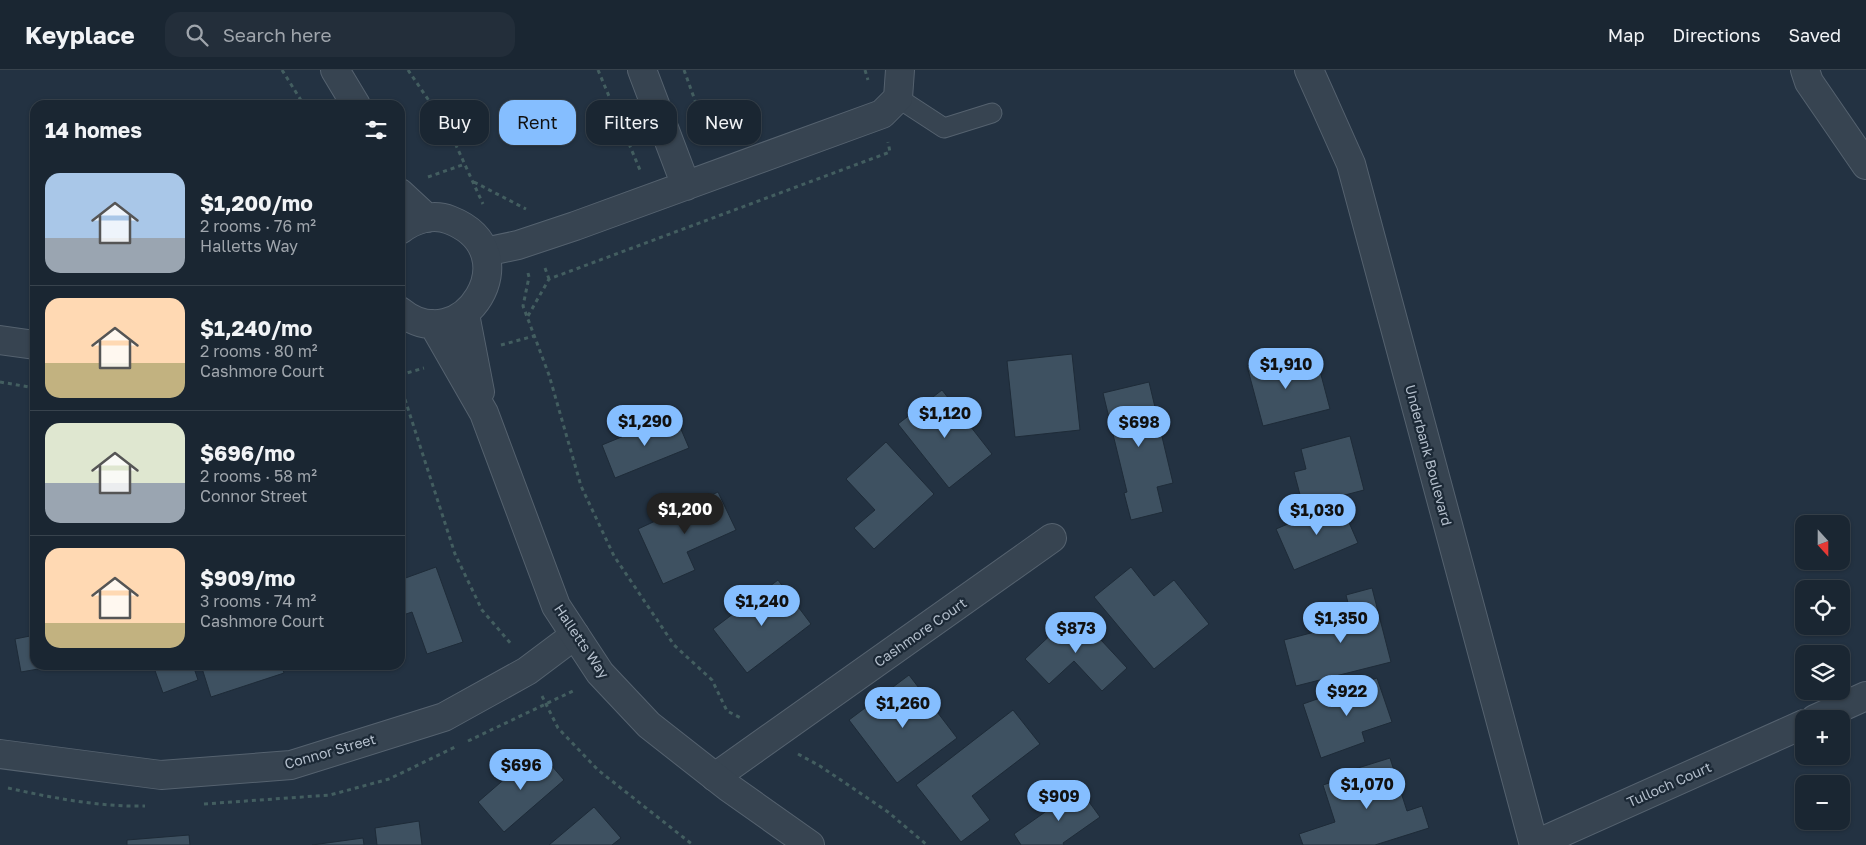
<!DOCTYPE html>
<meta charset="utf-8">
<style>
:root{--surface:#1a2632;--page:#232e3a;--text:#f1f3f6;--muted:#9fa5ac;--line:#38434d;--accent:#85beff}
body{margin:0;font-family:"Golos Text",sans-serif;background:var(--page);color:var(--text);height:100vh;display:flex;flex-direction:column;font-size:19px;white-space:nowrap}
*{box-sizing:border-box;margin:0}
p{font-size:16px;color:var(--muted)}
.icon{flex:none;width:28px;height:28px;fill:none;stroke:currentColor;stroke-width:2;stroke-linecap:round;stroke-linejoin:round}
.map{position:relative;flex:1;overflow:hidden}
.drawer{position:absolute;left:30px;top:30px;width:375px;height:570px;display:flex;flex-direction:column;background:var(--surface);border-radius:15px;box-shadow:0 1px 4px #0004,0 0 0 1px var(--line)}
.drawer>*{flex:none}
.top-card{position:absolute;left:420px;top:30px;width:475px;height:45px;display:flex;gap:10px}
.needle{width:32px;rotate:159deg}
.buttons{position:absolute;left:1795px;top:445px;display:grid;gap:10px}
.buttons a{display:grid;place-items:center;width:55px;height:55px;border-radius:10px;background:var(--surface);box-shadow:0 1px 4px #0004,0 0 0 1px var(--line);font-size:25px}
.price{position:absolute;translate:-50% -42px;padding:0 11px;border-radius:18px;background:var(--accent);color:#111;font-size:16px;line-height:32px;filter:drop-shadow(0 1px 2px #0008)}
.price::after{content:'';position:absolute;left:50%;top:30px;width:15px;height:11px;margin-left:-8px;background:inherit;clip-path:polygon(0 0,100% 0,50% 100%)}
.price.on{background:#222;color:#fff}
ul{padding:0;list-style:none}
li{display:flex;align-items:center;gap:15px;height:125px;padding:0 15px}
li+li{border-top:1px solid var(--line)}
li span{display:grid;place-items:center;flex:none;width:140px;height:100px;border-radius:15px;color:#555}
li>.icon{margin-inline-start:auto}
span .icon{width:60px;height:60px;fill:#fffc;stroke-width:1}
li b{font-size:21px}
h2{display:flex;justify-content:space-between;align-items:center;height:60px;padding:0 15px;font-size:21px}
.pill{padding:0 18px;border-radius:15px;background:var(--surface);box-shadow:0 1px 4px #0004,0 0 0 1px var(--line);font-size:18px;line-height:45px}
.pill.on{background:var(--accent);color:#111}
header{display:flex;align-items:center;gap:30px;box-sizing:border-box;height:70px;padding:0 25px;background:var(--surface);border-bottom:1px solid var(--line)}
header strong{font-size:24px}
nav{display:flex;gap:28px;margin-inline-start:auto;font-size:18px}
.search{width:350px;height:45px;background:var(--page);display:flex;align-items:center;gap:12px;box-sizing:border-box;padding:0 18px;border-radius:15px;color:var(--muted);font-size:19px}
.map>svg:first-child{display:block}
.building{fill:#3e5161;stroke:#1e2b38}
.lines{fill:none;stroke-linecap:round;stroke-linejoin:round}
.service-casing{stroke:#55626f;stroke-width:21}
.minor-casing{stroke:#55626f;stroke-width:30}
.tertiary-casing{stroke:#55626f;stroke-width:30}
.path{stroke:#435e60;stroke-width:3;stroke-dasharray:4 4;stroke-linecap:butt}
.service{stroke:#374451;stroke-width:19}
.minor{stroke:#374451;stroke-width:28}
.tertiary{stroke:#374451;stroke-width:28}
.labels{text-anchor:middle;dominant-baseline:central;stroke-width:4.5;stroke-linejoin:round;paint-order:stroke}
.street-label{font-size:14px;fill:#b4bfcc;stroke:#1c2936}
</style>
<header>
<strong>Keyplace</strong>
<div class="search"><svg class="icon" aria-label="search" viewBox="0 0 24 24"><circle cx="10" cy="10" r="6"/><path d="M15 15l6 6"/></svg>Search here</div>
<nav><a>Map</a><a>Directions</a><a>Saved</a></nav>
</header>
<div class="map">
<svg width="1866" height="775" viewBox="0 0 1866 775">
<rect width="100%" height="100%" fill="#233242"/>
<!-- building -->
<path class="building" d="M1072 284 1080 360 1015 367 1007 291Z
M1295 284 1301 306 1320 301 1330 339 1263 356 1247 296Z
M1149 312 1173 413 1157 417 1163 442 1131 450 1124 423 1127 422 1103 323Z
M942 320 992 384 949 418 898 354Z
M675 345 689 378 615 408 602 375Z
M1350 366 1364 420 1303 436 1294 402 1306 399 1301 379Z
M886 372 934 424 874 479 854 458 875 440 846 409Z
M718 422 736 460 687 482 695 500 663 514 638 459Z
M1340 432 1358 473 1294 500 1276 459Z
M436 497 463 572 427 584 412 542 400 546V510Z
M1131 497 1154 526 1174 510 1209 554 1154 599 1094 527Z
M778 510 811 554 747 603 713 559Z
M1372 518 1391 592 1296 616 1284 570 1353 552 1346 525Z
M1075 542 1127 598 1102 621 1074 591 1049 614 1025 589Z
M35 565V595H61L21 602 15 569Z
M153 595H193L198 610 163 623Z
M201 595H281L284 603 211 627Z
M909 605 957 668 897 713 849 650Z
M1377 608 1392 652 1362 662 1365 672 1321 688 1303 634Z
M1013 640 1040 674 972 726 990 750 961 772 916 715Z
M538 680 564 710 504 762 478 732Z
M1390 688 1407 741 1422 736 1429 758 1375 775H1303L1299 764 1335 752 1323 715 1347 707 1345 702Z
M1079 718 1100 747 1063 773 1064 775H1021L1014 764Z
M594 737 621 768 612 775H549Z
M419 751 422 775H377L375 758Z
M189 765 190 775H127V770Z
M363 768 364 775H312Z"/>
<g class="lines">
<!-- service casing -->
<g class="service-casing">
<path id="service" d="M898 28 944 58 992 43"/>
</g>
<!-- minor casing -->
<g class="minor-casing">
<path id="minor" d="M642 0 686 116
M1309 0 1351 94 1534 775
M1805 0 1809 12 1866 95
M485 182 518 175 575 156 882 44 898 28 900 0
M0 270 35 275
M1815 649 1866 626
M0 684 161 705 291 695 444 647 527 601 575 565
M715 707 1052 468
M1534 775 1804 654"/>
</g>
<!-- tertiary casing -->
<g class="tertiary-casing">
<path id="tertiary" d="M335 0 356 35
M400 123 427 148
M400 160C414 149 433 143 450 150 532 182 462 292 400 241
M465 244 480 322
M433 254 484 343 556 536 600 603 649 655 728 717 810 775"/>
</g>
<!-- path -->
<path class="path" d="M282 0 304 35
M408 0 449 60 483 134
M598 0 640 100
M684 0 711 75
M865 0 868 10
M428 107 465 94
M474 112 526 139
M545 198 549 209
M528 203 529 207 523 236 549 305 581 416 614 486 674 575 712 610 727 641 743 649
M528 246 549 209 890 82 888 72
M501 275 534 266
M400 305 424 298
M0 312 35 318
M400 314 455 484 482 540 512 575
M542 626 558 658 598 700 693 775
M468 671 575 620
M798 684 820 696 888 742 927 775
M8 718C53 728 99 737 145 736
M204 734 330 725 389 709 455 677"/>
<!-- service -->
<use href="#service" class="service"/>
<!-- minor -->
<use href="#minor" class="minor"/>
<!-- tertiary -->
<use href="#tertiary" class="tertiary"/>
</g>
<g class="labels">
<!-- street labels -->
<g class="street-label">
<text transform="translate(1429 385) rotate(75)">Underbank Boulevard</text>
<text transform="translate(920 562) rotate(-35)">Cashmore Court</text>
<text transform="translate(582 571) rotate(56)">Halletts Way</text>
<text transform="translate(330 681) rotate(-16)">Connor Street</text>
<text transform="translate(1669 714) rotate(-24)">Tulloch Court</text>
</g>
</g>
</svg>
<div class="buttons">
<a><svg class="needle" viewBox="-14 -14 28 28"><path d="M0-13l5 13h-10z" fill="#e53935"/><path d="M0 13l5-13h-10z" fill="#9fa5ac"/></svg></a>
<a><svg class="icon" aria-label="locate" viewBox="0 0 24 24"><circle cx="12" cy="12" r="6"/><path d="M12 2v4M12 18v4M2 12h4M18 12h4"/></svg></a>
<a><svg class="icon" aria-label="layers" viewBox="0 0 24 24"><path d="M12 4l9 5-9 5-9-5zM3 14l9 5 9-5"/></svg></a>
<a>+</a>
<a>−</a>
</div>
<b class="price" style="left:1286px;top:320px">$1,910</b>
<b class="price" style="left:945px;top:369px">$1,120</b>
<b class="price" style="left:645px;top:377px">$1,290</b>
<b class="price" style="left:1139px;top:378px">$698</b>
<b class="price on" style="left:685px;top:465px">$1,200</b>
<b class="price" style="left:1317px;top:466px">$1,030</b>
<b class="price" style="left:762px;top:557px">$1,240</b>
<b class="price" style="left:1341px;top:574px">$1,350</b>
<b class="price" style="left:1076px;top:584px">$873</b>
<b class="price" style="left:1347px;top:647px">$922</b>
<b class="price" style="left:903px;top:659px">$1,260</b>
<b class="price" style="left:521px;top:721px">$696</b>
<b class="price" style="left:1367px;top:740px">$1,070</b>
<b class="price" style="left:1059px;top:752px">$909</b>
<div class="top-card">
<a class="pill">Buy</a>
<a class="pill on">Rent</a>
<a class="pill">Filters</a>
<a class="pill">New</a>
</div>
<section class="drawer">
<h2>14 homes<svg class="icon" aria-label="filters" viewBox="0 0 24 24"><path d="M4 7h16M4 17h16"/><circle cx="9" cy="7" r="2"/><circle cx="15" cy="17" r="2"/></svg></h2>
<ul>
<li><span style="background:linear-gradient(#a9c7e8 65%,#9aa5b1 0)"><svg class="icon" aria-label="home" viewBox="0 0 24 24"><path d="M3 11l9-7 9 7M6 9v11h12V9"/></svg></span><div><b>$1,200/mo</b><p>2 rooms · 76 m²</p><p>Halletts Way</p></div></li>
<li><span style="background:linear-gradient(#ffd9b3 65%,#c2b280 0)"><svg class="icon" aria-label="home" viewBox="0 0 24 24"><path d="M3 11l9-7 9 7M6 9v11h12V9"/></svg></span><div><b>$1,240/mo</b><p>2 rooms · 80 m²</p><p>Cashmore Court</p></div></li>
<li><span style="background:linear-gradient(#dfe7d0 60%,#9aa5b1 0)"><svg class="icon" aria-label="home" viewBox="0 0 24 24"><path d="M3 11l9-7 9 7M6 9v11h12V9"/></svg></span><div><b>$696/mo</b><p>2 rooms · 58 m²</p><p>Connor Street</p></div></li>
<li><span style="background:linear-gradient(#ffd9b3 75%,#c2b280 0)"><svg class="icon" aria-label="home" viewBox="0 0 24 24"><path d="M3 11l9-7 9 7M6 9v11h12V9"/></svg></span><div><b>$909/mo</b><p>3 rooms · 74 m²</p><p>Cashmore Court</p></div></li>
</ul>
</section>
</div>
